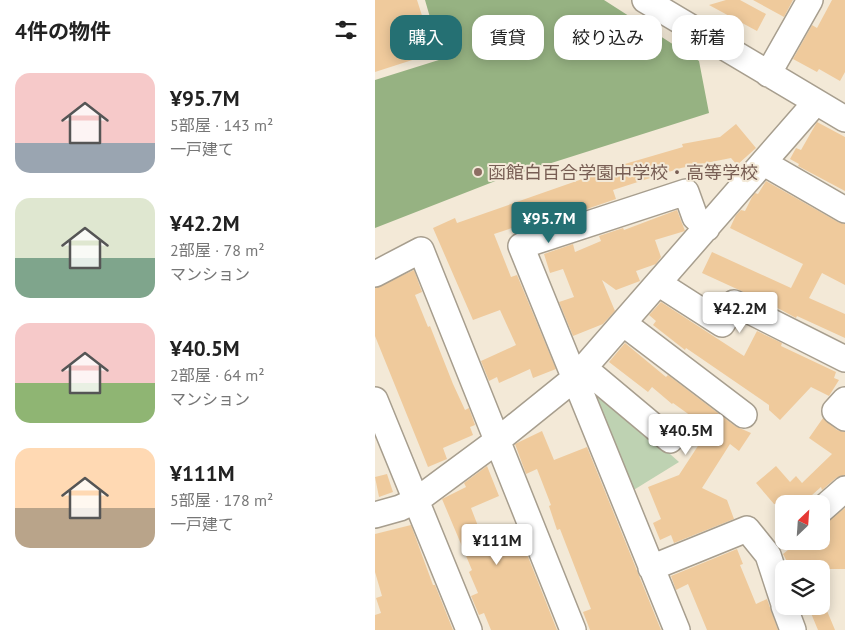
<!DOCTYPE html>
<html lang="ja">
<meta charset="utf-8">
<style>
:root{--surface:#fff;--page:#f6f6f6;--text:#222;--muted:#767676;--accent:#257073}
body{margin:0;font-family:"PT Sans","Noto Sans JP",sans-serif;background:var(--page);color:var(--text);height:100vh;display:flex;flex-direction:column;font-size:19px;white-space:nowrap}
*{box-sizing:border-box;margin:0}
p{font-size:16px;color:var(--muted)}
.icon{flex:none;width:28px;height:28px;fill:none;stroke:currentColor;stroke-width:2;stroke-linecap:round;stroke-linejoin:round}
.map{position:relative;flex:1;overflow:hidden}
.panel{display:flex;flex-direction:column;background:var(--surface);width:375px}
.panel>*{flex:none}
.banner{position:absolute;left:15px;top:15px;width:380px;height:45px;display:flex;gap:10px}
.needle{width:32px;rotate:25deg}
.fabs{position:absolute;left:400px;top:495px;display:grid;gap:10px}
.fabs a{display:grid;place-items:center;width:55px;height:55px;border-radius:10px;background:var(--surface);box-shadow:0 2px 12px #0003;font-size:25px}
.price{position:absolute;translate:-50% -42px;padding:0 11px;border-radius:5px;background:#fff;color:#222;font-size:16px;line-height:32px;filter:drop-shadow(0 1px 2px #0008)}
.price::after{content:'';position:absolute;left:50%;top:30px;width:15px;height:11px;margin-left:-8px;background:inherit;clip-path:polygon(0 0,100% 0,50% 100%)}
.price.on{background:var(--accent);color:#fff}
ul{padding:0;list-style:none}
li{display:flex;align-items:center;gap:15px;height:125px;padding:0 15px}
li span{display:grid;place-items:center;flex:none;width:140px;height:100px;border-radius:15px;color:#555}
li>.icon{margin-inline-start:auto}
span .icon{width:60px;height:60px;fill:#fffc;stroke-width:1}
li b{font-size:21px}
h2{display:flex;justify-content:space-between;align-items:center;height:60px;padding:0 15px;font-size:21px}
.pill{padding:0 18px;border-radius:15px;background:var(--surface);box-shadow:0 2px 12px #0003;font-size:18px;line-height:45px}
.pill.on{background:var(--accent);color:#fff}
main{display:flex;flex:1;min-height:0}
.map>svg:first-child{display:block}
.green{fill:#bed2b2}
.forest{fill:#96b282}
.building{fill:#efca9c}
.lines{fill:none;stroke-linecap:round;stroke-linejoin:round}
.minor-casing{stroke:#a79e8e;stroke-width:28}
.minor{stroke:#fff;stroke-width:25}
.education-dot{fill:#8d6e63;stroke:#f3e9d7;stroke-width:2}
.labels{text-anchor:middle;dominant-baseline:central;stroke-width:4;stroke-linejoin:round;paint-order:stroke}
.education-label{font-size:18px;fill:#785e54;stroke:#f3e9d7;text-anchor:start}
</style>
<main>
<section class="panel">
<h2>4件の物件<svg class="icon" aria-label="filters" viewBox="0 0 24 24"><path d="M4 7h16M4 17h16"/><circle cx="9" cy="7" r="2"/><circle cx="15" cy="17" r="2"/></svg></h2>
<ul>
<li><span style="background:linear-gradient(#f6c9c9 70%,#9aa5b1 0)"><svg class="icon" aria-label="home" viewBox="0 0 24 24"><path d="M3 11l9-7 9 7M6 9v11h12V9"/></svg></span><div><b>¥95.7M</b><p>5部屋 · 143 m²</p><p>一戸建て</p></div></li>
<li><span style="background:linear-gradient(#dfe7d0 60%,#7fa58c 0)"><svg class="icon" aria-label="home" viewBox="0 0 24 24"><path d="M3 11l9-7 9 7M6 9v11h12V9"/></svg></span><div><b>¥42.2M</b><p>2部屋 · 78 m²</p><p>マンション</p></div></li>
<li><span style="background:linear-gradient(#f6c9c9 60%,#8fb573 0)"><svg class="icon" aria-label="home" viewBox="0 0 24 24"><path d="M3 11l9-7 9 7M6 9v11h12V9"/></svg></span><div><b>¥40.5M</b><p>2部屋 · 64 m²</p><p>マンション</p></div></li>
<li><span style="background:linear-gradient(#ffd9b3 60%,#b9a48a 0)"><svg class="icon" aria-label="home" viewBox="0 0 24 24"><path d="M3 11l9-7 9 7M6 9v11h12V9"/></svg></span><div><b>¥111M</b><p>5部屋 · 178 m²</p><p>一戸建て</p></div></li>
</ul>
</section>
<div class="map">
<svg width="470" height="630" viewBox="0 0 470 630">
<rect width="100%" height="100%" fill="#f3e9d7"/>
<!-- green -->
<path class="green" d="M213 381 304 462 257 491Z"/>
<!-- forest -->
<path class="forest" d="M50 0H229L324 61 334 113 123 180 0 228V80L67 59Z"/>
<!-- building -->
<path class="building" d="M0 0H42L59 53 0 72Z
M351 0H365L391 14 382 31 334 5Z
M378 0H418L409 17Z
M457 0H470V72L465 81 444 69 442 72 418 59 437 25 442 28Z
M442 122 470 137V191L423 166 424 164 415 159 421 148 426 150Z
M361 124 381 148 362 165 356 158 306 168 238 190 241 199 165 225 164 222 150 227 149 224 119 234 136 277 142 275 181 369 158 378 155 369 124 383 122 377 114 381 106 361 141 345 125 310 98 320 58 228 80 218 82 223 213 177 212 175 308 147 307 144 345 137Z
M391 181 463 222 470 224V285L447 273 434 298 470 314V338L422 316 421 318 375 293V295L327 273 337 252 416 288 428 264 355 228 361 215 366 210 370 211 377 197 380 193 383 194Z
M302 210 310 231 280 240 286 257 281 264 261 271 265 281 241 290 227 280 240 311 228 324 198 336 184 302 199 297 188 269 175 273 169 254 198 244 200 252 226 241 224 236 248 228 249 230Z
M39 270 47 292 40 295 53 327 55 326 78 384 90 410 94 408 100 425 95 427 98 435 68 448 72 459 53 467 0 336V288Z
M286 302 369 356 382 331 407 343 406 346 461 372 459 378 464 380 454 396 436 387 405 420 394 410V405L311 348 310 350 278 325 281 321 274 315Z
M250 343 291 377 293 375 360 426 376 433 364 451 355 444 327 488 352 500 359 519 299 543 296 535 285 540 278 523 286 519 273 487 304 475 334 429 298 403 297 404 277 387 273 392 234 362Z
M448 418 462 430 470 432V475L461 478 447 490 446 487 427 504H399L381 483 401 466 415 482 421 476 427 483 457 454 434 438Z
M167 431 179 460 212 447 286 630H215L208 612 216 609 185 529 182 530 174 506 176 505 162 469 151 474 140 444Z
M112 466 124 496 96 508 113 552 146 539 182 630H116L109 613 104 615 96 596 103 593 94 572 97 570 67 499 91 487 89 483Z
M12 474 18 492 4 497 0 477Z
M470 508V569H416L408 554 424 541H446V526Z
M36 525 58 585H60L78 630H0V615L6 613 1 598 7 596 0 572V534Z
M362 549 368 564 365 565 381 604 392 599 403 630H332L313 584 301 590 296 576Z
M433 606H450L460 630H443Z"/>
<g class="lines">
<!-- minor casing -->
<g class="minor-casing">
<path id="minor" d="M270 0 470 119
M393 74 435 0
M389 163 470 210
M0 274 46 250 198 630
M283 283 347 324 359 303 470 359
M248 323 369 415
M209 368 295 440
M0 400 94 630
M470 400 460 411 470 418
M446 510 470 489
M0 515 25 508 42 500 123 440 200 378 441 102
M276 568 372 529 393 555 409 604
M409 606 418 630
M302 630 146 246 311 192 320 217 332 228"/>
</g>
<!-- minor -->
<use href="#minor" class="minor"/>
</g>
<!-- markers -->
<circle class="education-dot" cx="103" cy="172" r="5"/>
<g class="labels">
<!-- education labels -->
<g class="education-label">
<text x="113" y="172">函館白百合学園中学校・高等学校</text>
</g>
</g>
</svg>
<div class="fabs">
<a><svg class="needle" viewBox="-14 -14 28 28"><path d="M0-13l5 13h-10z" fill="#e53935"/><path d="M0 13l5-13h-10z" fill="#767676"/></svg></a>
<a><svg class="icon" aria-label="layers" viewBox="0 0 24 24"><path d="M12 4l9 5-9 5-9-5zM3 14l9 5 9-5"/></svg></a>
</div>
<b class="price on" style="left:174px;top:244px">¥95.7M</b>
<b class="price" style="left:365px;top:334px">¥42.2M</b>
<b class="price" style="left:311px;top:456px">¥40.5M</b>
<b class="price" style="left:122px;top:566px">¥111M</b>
<div class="banner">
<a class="pill on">購入</a>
<a class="pill">賃貸</a>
<a class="pill">絞り込み</a>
<a class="pill">新着</a>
</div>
</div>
</main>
